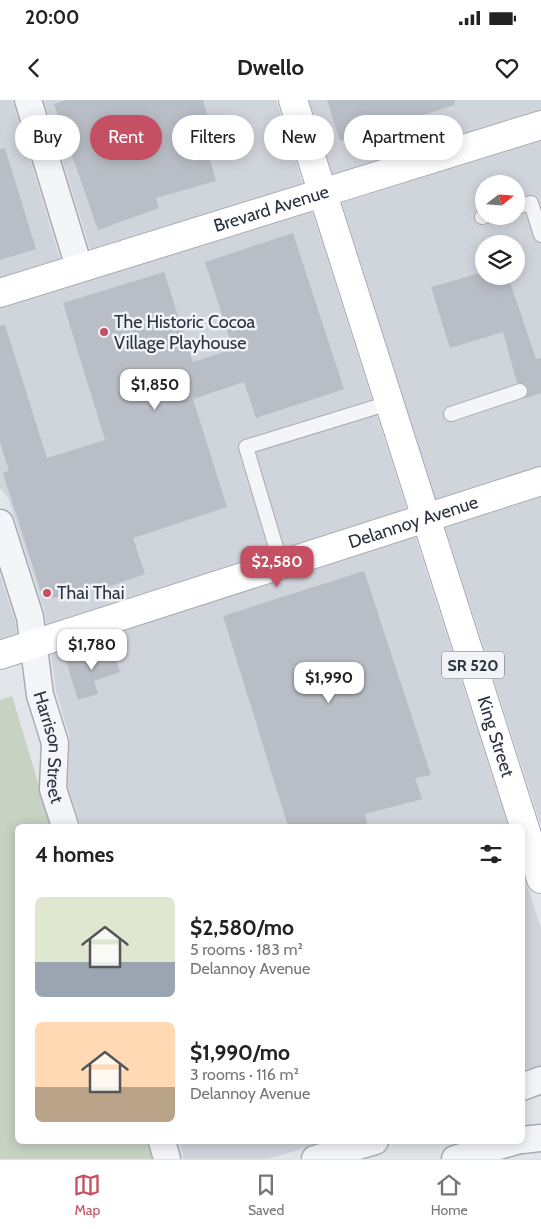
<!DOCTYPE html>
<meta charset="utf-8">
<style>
:root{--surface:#fff;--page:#f6f6f6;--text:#222;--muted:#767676;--line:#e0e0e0;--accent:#c54f63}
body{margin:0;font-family:Cabin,sans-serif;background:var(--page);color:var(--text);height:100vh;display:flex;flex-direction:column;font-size:19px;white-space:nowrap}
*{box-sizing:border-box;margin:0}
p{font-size:16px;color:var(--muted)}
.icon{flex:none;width:28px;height:28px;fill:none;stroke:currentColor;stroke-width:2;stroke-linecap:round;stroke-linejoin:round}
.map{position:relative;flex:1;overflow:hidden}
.panel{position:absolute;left:15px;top:724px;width:510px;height:320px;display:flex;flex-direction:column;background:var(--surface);border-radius:8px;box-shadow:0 2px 12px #0003}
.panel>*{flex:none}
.guide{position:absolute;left:15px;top:15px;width:511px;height:45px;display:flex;gap:10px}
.needle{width:32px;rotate:73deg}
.tools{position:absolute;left:475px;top:75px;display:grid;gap:10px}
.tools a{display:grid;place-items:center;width:50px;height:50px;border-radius:50%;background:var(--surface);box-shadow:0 2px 12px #0003;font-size:25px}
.price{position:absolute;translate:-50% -42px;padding:0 11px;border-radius:10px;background:#fff;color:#222;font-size:16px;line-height:32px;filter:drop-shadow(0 1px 2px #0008)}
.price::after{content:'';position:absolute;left:50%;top:30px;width:15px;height:11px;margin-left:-8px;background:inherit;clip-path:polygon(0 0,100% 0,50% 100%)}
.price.current{background:var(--accent);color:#fff}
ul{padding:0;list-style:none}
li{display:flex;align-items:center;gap:15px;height:125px;padding:0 20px}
li span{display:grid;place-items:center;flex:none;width:140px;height:100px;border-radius:8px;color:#555}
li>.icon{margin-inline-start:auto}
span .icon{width:60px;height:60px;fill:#fffc;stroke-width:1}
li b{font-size:21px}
h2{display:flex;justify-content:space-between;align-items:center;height:60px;padding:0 20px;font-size:21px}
.tag{padding:0 18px;border-radius:22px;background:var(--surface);box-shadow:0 2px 12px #0003;font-size:18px;line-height:45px}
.tag.current{background:var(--accent);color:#fff}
.status{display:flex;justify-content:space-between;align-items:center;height:35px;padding:0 25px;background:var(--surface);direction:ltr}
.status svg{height:14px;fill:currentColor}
header{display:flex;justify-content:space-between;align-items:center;height:65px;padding:0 20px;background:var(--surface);font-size:22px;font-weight:700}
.tab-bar{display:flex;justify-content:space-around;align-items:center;height:70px;border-top:1px solid var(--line);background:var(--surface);font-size:14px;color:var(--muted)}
.tab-bar a{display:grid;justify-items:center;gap:2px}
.tab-bar .current{color:var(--accent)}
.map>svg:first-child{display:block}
.built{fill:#d0d4db;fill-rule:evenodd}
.green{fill:#c7d2c3}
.building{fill:#b9bec6}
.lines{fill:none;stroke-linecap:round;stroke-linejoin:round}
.lane-casing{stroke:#a7acb3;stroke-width:16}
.street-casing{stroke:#a7acb3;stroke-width:29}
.secondary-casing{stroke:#a7acb3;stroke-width:30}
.primary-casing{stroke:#a2a9b4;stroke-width:30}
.lane{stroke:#f4f5f8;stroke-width:14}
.street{stroke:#f4f5f8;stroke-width:26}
.secondary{stroke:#fff;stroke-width:28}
.primary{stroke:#fff;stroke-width:28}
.poi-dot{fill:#c54f63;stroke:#f1f3f7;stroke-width:2}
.labels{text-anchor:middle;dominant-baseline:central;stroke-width:5;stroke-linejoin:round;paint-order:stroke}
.shield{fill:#f1f3f7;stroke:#666d77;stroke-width:1}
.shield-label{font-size:16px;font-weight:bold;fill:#2b3340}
.street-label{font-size:18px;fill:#2b3340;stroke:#f1f3f7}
.poi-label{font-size:18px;fill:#2b3340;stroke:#f1f3f7;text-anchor:start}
</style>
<div class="status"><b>20:00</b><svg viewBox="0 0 49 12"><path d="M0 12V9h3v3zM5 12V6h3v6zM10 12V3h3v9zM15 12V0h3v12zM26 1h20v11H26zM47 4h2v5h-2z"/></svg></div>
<header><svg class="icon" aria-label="back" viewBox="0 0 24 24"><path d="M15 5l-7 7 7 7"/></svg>Dwello<svg class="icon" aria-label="heart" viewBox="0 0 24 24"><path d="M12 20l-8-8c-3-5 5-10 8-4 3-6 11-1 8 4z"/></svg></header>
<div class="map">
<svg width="541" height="1059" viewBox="0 0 541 1059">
<rect width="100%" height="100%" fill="#e2e5e9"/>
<!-- built -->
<path class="built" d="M0 0H12L60 159 0 178Z
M44 0H276L303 85 90 149Z
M309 0H541V11L333 76Z
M541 40V367L436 400 342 103ZM484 84H516V116H484ZM484 144H516V176H484Z
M312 111 407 410 47 526 45 512 8 398 0 388V207Z
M541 396V726L445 427Z
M415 436 508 726H81L68 687 70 638 56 591 51 554Z
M0 475 15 521 17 535 0 541Z
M522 771 541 828V966L523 972Z
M179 1041H327L268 1059H184Z"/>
<!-- green -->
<path class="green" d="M12 596 51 726H18V1041H147L152 1059H0V600Z"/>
<!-- building -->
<path class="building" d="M66 0H203L214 39 205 42 216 81 156 98 159 108 98 130 54 4Z
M327 0H454L455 5 340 41Z
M5 48 36 149 0 160V49Z
M293 133 344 289 256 318 244 282 193 299 227 407 133 438 145 474 102 489 100 484 53 498 41 492 3 373 9 371 0 342V226L5 225 47 358 105 340 63 203 164 172 193 262 233 249 205 162Z
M484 172V176H508L536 259 541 258V293L524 299 528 293V289L525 284 517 283 503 232 450 248 431 187Z
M364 471 431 675 415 678 422 699 365 714 368 726H288L223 516Z
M112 546 120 572 94 581 98 594 78 600 66 561Z"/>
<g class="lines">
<!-- lane casing -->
<g class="lane-casing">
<path id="lane" d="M516 107 531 103 541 135
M482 117 485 116
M451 314 520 291
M281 464 246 347 389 303"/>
</g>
<!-- street casing -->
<g class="street-casing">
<g id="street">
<path d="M28 0 79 167"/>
<path id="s1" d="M0 423 30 517 40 595 55 643 53 689 65 726"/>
<path d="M522 987 541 980"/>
<path d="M522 1040 541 1038"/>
<path d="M162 1041 167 1059"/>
<path d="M315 1059 375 1041"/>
<path d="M455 1059 516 1041"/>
</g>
</g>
<!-- secondary casing -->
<g class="secondary-casing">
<g id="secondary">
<path id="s2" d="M0 193 541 25"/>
<path id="s3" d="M0 555 541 381"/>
</g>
</g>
<!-- primary casing -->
<g class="primary-casing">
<g id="primary">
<path id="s4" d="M293 0 541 779"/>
</g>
</g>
<!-- lane -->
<use href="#lane" class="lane"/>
<!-- street -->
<use href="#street" class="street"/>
<!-- secondary -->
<use href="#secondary" class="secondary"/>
<!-- primary -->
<use href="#primary" class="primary"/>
</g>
<!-- markers -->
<g class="poi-dot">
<circle cx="104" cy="232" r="5"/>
<circle cx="47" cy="493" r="5"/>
</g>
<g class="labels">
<!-- shield labels -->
<rect class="shield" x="442" y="551.5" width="62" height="27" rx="4"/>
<g class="shield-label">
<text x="473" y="565">SR 520</text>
</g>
<!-- street labels -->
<g class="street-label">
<text stroke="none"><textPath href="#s2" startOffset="284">Brevard Avenue</textPath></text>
<text stroke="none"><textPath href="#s3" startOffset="434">Delannoy Avenue</textPath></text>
<text stroke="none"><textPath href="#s4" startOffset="668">King Street</textPath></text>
<text stroke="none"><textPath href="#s1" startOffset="231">Harrison Street</textPath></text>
</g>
<!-- poi labels -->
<g class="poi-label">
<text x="114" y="222">The Historic Cocoa<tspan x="114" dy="21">Village Playhouse</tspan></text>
<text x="57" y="493">Thai Thai</text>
</g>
</g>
</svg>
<div class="tools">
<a><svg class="needle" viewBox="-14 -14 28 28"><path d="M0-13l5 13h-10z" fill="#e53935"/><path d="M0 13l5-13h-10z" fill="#767676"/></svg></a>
<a><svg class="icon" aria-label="layers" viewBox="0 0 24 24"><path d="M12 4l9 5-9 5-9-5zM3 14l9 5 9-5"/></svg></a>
</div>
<b class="price" style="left:155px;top:311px">$1,850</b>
<b class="price current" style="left:277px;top:488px">$2,580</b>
<b class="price" style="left:92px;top:571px">$1,780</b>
<b class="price" style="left:329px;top:604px">$1,990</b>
<div class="guide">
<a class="tag">Buy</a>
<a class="tag current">Rent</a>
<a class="tag">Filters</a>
<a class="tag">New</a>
<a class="tag">Apartment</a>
</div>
<section class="panel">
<h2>4 homes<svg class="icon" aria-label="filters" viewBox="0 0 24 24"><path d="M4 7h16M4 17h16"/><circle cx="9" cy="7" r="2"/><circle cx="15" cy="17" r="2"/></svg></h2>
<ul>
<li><span style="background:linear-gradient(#dfe7d0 65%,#9aa5b1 0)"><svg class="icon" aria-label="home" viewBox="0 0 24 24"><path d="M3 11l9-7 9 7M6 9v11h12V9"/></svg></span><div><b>$2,580/mo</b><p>5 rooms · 183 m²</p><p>Delannoy Avenue</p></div></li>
<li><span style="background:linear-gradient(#ffd9b3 65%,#b9a48a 0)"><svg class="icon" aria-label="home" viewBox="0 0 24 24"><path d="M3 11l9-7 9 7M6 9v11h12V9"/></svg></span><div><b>$1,990/mo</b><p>3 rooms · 116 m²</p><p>Delannoy Avenue</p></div></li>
</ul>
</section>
</div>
<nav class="tab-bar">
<a class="current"><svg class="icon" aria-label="map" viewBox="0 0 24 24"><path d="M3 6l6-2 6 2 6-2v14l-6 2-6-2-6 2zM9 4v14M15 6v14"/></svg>Map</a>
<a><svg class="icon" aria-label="saved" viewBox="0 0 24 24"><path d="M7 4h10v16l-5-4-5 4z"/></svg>Saved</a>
<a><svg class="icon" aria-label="home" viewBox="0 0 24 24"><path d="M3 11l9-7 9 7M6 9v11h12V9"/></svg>Home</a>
</nav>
